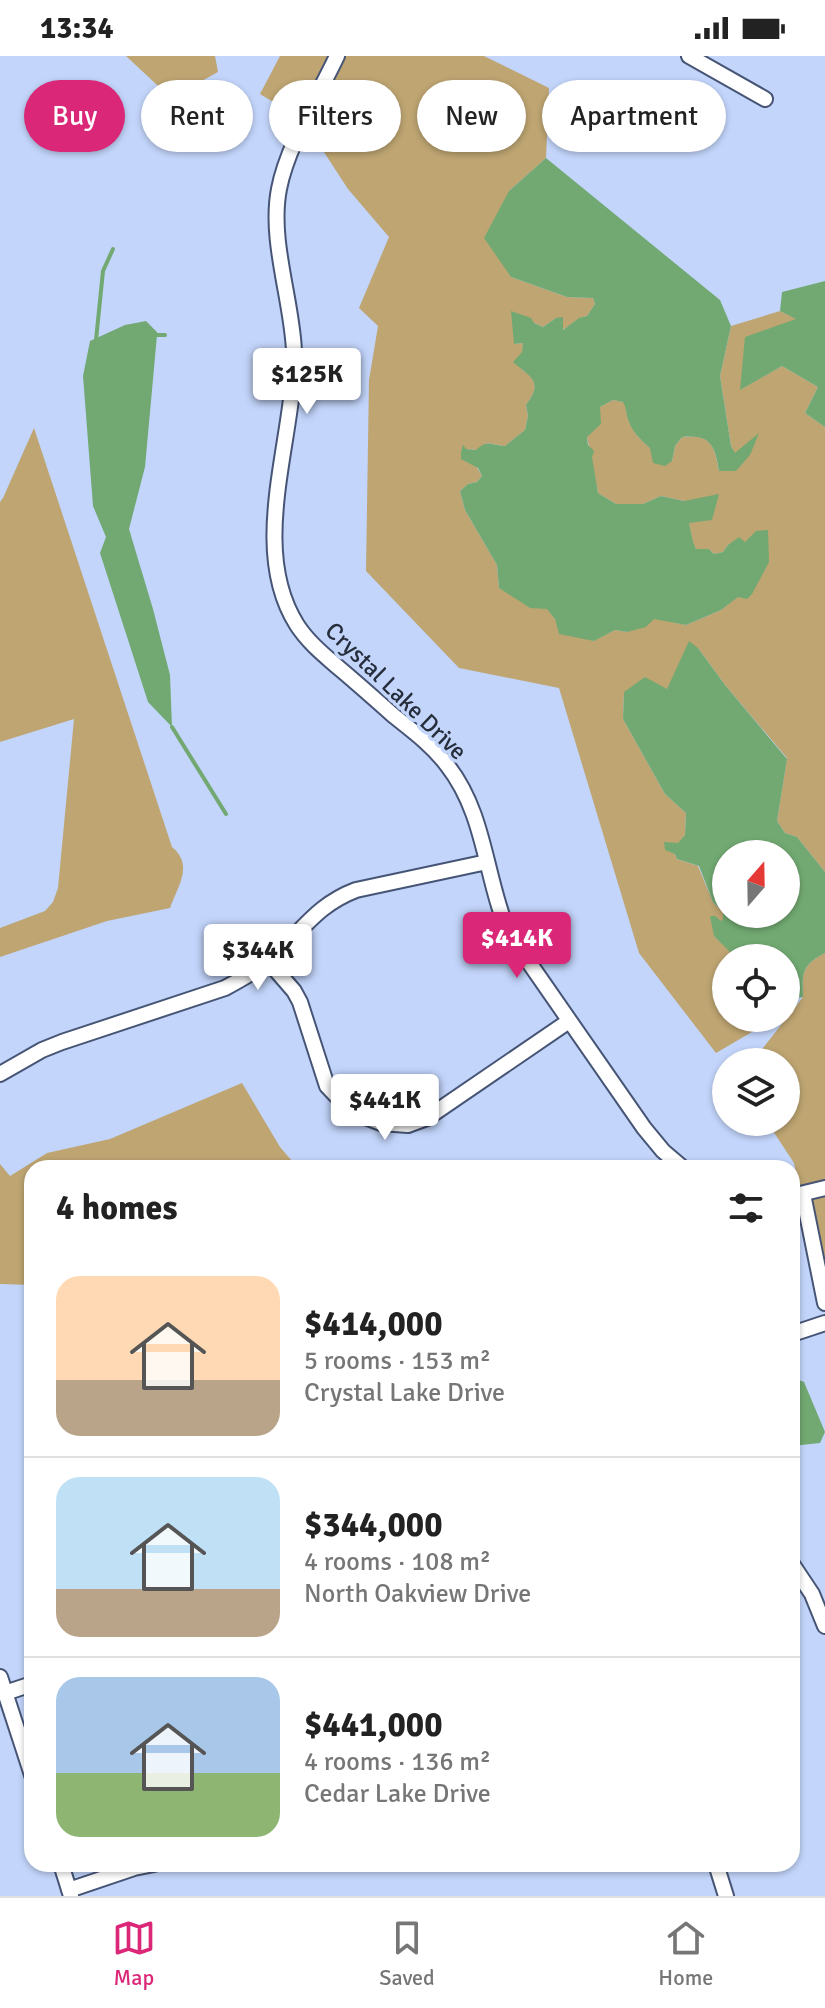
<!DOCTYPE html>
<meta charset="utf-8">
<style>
:root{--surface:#fff;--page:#f6f6f6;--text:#222;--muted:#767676;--line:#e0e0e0;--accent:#db2777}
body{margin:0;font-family:Signika,sans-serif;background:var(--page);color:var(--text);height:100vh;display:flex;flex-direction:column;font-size:30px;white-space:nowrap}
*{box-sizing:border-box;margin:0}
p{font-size:26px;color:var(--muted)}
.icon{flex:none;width:44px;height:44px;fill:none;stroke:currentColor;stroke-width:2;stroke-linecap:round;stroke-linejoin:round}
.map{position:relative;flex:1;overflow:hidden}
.panel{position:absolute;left:24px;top:1104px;width:776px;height:712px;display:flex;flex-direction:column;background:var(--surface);border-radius:24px;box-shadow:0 2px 6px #0004}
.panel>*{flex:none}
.top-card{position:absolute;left:24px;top:24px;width:778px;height:72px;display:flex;gap:16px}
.needle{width:52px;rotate:20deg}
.controls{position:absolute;left:712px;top:784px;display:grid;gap:16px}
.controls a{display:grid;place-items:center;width:88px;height:88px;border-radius:50%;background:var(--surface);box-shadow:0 2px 6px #0004;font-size:40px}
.price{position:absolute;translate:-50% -68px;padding:0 18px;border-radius:8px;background:#fff;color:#222;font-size:26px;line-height:52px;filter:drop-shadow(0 2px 4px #0008)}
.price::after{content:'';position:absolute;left:50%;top:48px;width:24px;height:18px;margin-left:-12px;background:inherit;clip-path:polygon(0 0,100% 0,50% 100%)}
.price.active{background:var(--accent);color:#fff}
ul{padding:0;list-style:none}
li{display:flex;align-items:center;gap:24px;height:200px;padding:0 32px}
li+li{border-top:2px solid var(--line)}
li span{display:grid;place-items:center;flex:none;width:224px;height:160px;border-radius:24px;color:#555}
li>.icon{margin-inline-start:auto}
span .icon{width:96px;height:96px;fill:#fffc;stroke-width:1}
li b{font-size:34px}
h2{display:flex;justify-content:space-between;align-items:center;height:96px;padding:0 32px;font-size:34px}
.chip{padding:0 28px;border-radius:36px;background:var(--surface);box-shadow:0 2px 6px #0004;font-size:28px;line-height:72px}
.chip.active{background:var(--accent);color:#fff}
.status{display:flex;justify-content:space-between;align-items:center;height:56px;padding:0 40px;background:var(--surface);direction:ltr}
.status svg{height:22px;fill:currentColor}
.tab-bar{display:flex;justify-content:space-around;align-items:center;height:112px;border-top:2px solid var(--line);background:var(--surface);font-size:22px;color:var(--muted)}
.tab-bar a{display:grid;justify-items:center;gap:4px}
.tab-bar .active{color:var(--accent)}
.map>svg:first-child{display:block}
.green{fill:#bea572}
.water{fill:#72a972;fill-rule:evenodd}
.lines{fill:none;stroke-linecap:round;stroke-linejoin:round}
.stream{stroke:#72a972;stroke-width:4}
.minor-casing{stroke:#465575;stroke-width:18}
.minor{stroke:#fff;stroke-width:14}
.labels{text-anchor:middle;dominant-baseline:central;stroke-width:7;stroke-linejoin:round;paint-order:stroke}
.street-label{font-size:24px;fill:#262d3b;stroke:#c3d5fb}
</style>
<div class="status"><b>13:34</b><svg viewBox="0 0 49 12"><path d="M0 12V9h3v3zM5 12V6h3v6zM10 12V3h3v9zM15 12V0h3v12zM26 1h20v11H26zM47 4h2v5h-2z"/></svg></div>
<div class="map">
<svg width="825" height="1840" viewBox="0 0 825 1840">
<rect width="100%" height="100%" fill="#c3d5fb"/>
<!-- green -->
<path class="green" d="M126 0H215L218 16 171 42Z
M280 0H484L549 32 546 102 509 135 511 221 567 241 593 242 595 248 587 260C576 262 571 270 562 274L556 262 543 271 534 267 515 288 523 287 522 314C540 324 537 334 526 349L528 360 525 374 505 390C491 389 488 383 477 394L466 393 482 420 477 426 468 428 460 435 465 454 497 509 499 532 514 540 547 552 555 563 593 585 615 574 627 576 654 562 686 569 721 554 738 540 745 486 728 489 723 496 714 498 709 493H696L693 487 684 445 661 440 643 448H616L598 437 587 381 600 351 613 344 624 346C627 353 626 359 629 365 636 385 655 395 672 405L675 390 682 381C711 378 714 388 719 415L758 379 735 398 731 390 720 320 731 270 780 255 797 263 741 333 782 310 818 331 805 357 825 371V816L797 781 785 777 777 765 787 702 725 629 698 592 667 633 624 636 623 663 665 738 686 757 685 779 678 788 675 798 677 803 698 810 713 846 723 856V864L714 880 729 893 735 902H726V962H776L716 997 639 897 559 632 459 612 366 515 369 324 378 270 359 252 389 181 348 133 303 64 260 38Z
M34 372 172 791C194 809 178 830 170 852L107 865 0 901V872L45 855 53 846 58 832 74 663 0 686V446L3 442Z
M825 897V1257L794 1107 767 1066H786V1006H752L803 941C802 917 802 909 825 897Z
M242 1027 280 1091 298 1112H32V1229L0 1228V1108L10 1120 47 1097 110 1083Z"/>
<!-- water -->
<path class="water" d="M546 102 720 244 731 270 720 320 731 390 735 397 759 377 750 399 736 415H719C715 389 710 378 682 381L675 390 672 405 665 410 653 407 650 392C642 385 633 377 629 366 626 359 627 353 623 346L613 344 600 351 601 368 587 381 588 389 594 395 592 401 598 437 616 448H643L661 440 684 445 719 438 712 464 689 467 693 486 696 493H709L714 498 723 496 728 489 739 481 745 486 756 475 768 474 769 506 752 538 747 543 738 541 721 554 686 569 654 563 646 571 627 576 615 574 594 585 559 578 555 563 547 553 530 552 499 532 497 509 465 454 460 435 468 428 477 426 482 420 478 412 461 403V396L463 389 466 393 476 394C488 383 490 389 505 390L525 374 528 360 526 349C544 325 531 322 513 306L522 296 523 287 514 288 511 255 531 262 534 267 543 271 556 262 563 261V274L579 262 587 260 595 248 593 242 567 241 511 221 484 182 509 135Z
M825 225V371L805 357 818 331 782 310 740 334 745 281 796 263 780 255 782 236Z
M146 265 157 276V279L145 411 129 473 153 553 170 619 172 671 148 646 100 497 106 481 93 450 83 320 90 285 125 269Z
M689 585 698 592 725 629 787 703 777 765 785 777 797 781 825 816V897C802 909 802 917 803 941L786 944V902H736L714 880 710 860H715L721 865 723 863V856L713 846 699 810 677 803 675 798 665 794 664 786 678 787 685 779 686 757 665 738 623 663 624 636 645 621 667 633ZM726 798H786V858H726Z
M792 1321 804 1326 825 1376 820 1387 792 1390Z"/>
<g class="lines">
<!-- stream -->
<path class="stream" d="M157 279H165
M96 284 103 215 113 193
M172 671 226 758"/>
<!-- minor casing -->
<g class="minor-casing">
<path id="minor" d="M337 0C318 40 287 91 279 133 269 184 292 244 294 295 296 381 247 490 297 569 308 586 324 599 339 612 358 628 376 644 394 660 413 675 433 690 447 709 480 751 484 802 499 850L503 863 519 892 644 1072 663 1095 683 1112
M689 0 765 43
M268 905 294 935 300 946 327 1030 346 1050 363 1060 381 1067 408 1069 427 1062 569 965
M0 1018 42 994 62 986 225 932C240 924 255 916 268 905 301 878 314 850 356 834L487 806
M803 1138 825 1247
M792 1140 825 1132
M792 1278 825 1267
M792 1508 812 1538 825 1570
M0 1621 32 1719
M5 1637 32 1628
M61 1808 71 1840
M716 1808 726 1840
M69 1834 134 1812 154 1808"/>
</g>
<!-- minor -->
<use href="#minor" class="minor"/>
</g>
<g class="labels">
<!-- street labels -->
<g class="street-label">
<text transform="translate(396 635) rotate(44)">Crystal Lake Drive</text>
</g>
</g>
</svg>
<div class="controls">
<a><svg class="needle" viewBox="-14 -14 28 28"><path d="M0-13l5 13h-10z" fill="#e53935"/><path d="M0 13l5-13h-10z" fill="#767676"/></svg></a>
<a><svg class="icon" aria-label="locate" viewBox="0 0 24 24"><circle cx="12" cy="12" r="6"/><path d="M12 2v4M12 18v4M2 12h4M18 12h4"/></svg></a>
<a><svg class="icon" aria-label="layers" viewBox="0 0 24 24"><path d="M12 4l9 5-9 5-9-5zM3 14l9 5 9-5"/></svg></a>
</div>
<b class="price" style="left:307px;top:360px">$125K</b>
<b class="price active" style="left:517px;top:924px">$414K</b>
<b class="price" style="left:258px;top:936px">$344K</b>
<b class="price" style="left:385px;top:1086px">$441K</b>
<div class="top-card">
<a class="chip active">Buy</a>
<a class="chip">Rent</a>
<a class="chip">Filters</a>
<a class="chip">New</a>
<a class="chip">Apartment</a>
</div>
<section class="panel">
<h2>4 homes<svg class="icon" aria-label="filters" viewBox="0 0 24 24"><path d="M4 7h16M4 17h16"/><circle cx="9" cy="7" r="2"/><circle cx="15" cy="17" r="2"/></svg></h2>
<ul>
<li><span style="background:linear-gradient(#ffd9b3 65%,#b9a48a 0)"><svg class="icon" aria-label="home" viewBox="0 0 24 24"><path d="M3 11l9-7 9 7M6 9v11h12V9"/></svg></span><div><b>$414,000</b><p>5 rooms · 153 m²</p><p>Crystal Lake Drive</p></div></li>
<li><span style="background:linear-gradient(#bfe0f5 70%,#b9a48a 0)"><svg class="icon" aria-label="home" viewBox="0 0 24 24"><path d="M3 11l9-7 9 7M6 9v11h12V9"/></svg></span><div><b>$344,000</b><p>4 rooms · 108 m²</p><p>North Oakview Drive</p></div></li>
<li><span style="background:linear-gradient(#a9c7e8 60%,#8fb573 0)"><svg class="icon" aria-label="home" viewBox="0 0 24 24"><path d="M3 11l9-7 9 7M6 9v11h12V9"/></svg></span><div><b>$441,000</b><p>4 rooms · 136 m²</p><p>Cedar Lake Drive</p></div></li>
</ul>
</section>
</div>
<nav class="tab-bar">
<a class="active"><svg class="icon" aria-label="map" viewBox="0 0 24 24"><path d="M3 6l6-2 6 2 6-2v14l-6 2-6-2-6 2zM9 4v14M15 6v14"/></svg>Map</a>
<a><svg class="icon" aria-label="saved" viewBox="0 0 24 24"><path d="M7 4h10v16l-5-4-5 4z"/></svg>Saved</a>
<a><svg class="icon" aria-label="home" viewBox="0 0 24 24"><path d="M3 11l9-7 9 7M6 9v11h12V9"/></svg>Home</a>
</nav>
